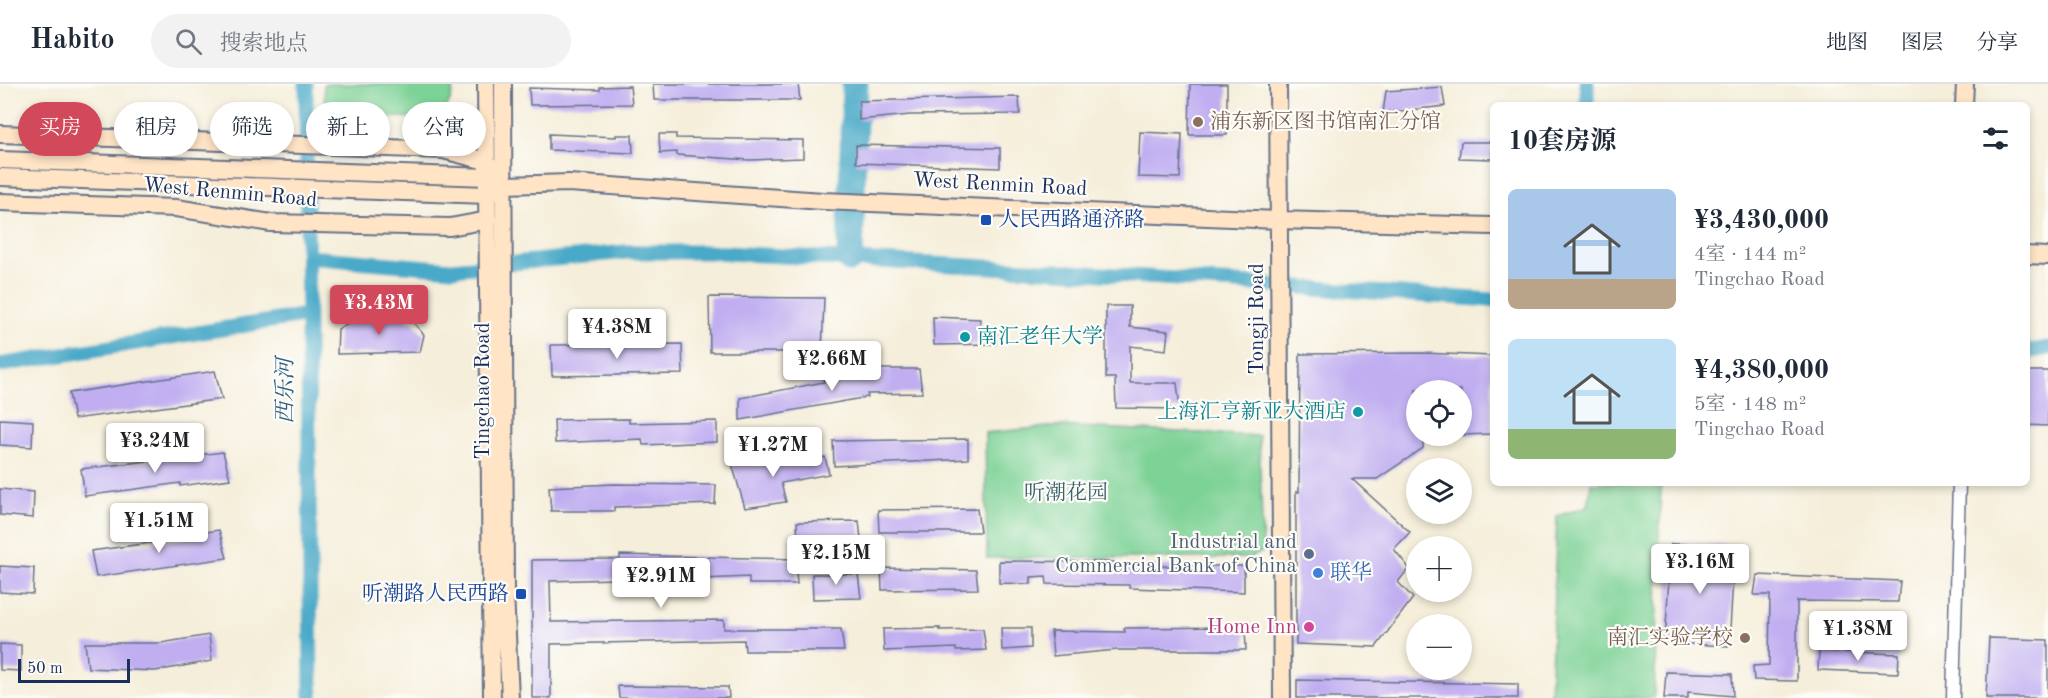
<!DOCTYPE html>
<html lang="zh">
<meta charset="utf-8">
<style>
:root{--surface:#fff;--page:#f2f2f3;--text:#1f2937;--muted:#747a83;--line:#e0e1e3;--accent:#d1495b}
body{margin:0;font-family:"Old Standard TT","Noto Serif SC",serif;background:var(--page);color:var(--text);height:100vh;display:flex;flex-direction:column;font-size:22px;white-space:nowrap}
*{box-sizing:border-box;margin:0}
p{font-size:20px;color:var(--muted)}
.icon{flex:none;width:33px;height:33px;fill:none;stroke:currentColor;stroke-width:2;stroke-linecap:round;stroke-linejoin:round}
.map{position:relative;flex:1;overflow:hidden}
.sheet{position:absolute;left:1490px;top:18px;width:540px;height:384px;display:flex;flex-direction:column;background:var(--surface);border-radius:9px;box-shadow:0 3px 9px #0003}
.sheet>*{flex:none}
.top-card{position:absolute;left:18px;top:18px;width:570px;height:54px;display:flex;gap:12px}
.fabs{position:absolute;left:1406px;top:296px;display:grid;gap:12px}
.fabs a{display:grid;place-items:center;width:66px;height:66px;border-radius:50%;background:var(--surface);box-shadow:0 3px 9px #0003;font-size:30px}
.scale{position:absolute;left:18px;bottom:15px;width:112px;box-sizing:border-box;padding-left:6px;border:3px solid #1b2f5e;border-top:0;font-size:16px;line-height:21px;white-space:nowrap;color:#1b2f5e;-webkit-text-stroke:4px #fdfcf7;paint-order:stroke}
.price{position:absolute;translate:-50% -51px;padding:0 14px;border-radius:6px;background:#fff;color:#222;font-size:20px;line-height:39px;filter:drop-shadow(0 2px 3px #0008)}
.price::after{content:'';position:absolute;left:50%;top:36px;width:18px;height:14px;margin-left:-9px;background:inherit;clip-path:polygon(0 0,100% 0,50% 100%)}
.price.on{background:var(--accent);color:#fff}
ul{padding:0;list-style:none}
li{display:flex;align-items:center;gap:18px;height:150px;padding:0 18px}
li span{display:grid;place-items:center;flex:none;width:168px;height:120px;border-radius:9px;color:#555}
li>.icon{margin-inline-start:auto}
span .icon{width:72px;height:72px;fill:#fffc;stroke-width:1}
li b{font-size:26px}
h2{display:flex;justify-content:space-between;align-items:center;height:72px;padding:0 18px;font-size:26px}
.pill{padding:0 21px;border-radius:27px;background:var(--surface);box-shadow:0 3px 9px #0003;font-size:21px;line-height:54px}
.pill.on{background:var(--accent);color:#fff}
header{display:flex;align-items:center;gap:36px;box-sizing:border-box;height:84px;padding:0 30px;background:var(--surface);border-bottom:2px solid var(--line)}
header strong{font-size:28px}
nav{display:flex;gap:33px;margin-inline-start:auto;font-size:21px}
.search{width:420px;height:54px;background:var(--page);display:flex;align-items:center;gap:15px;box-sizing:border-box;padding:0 21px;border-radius:33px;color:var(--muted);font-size:22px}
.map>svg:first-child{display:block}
.green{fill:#7dd295;stroke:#4c807a;stroke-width:1.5}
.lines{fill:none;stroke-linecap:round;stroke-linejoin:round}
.canal{stroke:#49a9c8;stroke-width:15}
.river{stroke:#49a9c8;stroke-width:27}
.building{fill:#c0aef1}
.street-casing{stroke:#677289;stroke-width:15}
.secondary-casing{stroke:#677289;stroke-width:20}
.street{stroke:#fff;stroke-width:12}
.secondary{stroke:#ffe4c6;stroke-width:16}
.education-dot{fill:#8d6e63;stroke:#fdfcf7;stroke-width:2}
.transit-dot{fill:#1a4fb4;stroke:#fdfcf7;stroke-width:2}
.culture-dot{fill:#0f9aa8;stroke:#fdfcf7;stroke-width:2}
.service-dot{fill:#5c6f8a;stroke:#fdfcf7;stroke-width:2}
.shop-dot{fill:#3f7fe0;stroke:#fdfcf7;stroke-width:2}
.hotel-dot{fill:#d1479c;stroke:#fdfcf7;stroke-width:2}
.labels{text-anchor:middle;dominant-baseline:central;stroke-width:4.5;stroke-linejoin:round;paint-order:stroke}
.education-label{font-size:21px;fill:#785e54;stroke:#fdfcf7;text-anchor:start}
.street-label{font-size:21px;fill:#1b2f5e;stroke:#fdfcf7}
.transit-label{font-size:21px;fill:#164399;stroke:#fdfcf7;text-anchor:start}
.culture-label{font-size:21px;fill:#0d838f;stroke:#fdfcf7;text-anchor:start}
.park-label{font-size:21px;fill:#38606e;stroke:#fdfcf7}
.service-label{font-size:21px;fill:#4e5e75;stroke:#fdfcf7;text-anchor:end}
.shop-label{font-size:21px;fill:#366cbe;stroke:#fdfcf7;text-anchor:start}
.hotel-label{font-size:21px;fill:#b23c85;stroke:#fdfcf7;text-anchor:end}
.water-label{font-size:22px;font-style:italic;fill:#2d6088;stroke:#fdfcf7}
</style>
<header>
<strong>Habito</strong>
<div class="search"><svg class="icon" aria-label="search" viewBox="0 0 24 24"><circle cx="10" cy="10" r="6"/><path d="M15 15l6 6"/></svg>搜索地点</div>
<nav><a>地图</a><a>图层</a><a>分享</a></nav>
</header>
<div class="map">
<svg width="2048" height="614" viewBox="0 0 2048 614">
<rect width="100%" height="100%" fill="#fdfcf7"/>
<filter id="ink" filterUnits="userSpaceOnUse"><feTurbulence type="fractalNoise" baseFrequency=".0167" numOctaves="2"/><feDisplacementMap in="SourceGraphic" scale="12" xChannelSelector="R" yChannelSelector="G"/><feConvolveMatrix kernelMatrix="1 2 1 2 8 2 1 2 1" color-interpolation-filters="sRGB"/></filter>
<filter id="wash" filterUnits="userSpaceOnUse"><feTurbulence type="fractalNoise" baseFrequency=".008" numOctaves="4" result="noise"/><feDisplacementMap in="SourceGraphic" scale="24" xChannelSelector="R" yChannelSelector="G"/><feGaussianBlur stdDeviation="1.35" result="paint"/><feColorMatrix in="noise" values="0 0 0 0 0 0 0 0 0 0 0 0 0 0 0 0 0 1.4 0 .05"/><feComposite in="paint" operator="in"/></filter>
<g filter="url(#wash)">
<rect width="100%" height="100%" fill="#f5eeda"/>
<!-- green -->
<path class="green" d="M324 0H453C453 15 447 24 438 34L325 32Z
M1058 342 1259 352 1263 467 1251 474H987L985 349Z
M1591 399H1661L1654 614H1550L1557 432 1588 422Z"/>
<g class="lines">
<!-- canal -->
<path class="canal" d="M306 0 311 614
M1587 0V21
M308 173 452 185 626 168H707L1027 185 1492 216
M2026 268 2048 264
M0 281 308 231"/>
<!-- river -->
<path class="river" d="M850 175 855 0"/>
</g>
<g id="blocks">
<!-- building -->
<path class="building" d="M653 0H798L800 16H654Z
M1190 0H1227V51H1189Z
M630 2 632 20 530 21 529 4 600 6V3Z
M1442 3 1445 22 1383 29 1386 7Z
M1019 13 1020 30 910 31 859 36V17Z
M1140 48 1182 50 1180 94 1138 93Z
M549 50 616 53V51H632L633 69 549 66Z
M659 50H676V54L803 56V74L750 76 677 71V68L660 69Z
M1461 58H1492V75L1459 74Z
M856 61 1000 64V84L856 79Z
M709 213 824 214 822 268H710Z
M1106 222H1130V243L1168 247 1166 266 1130 262V299H1177L1180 325 1116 324 1115 294H1106Z
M364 230 393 231 413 238 424 251 420 268 337 270 338 245Z
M933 233 980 235V245H997L996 260 934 261Z
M682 260 683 290 552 292 551 261Z
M1422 269 1492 272V350L1461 351V306H1416V351H1423V364L1377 395H1352L1410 448 1394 465 1409 484 1398 498 1413 514 1376 563 1296 560V408H1299L1300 270Z
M873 285H919L922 309 867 310 868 313 740 336V314L824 298 823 294 873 291Z
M215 287 222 315 74 335 69 309Z
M2026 287H2048V342L2026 341Z
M0 335 33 337 32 363 0 361Z
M629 335V339L717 337V358L643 361 642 355 555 359 554 336Z
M968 355V375L834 382 833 357Z
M223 368 230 395 180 402V399L85 412 81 385Z
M774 370 776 379 825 373 829 390 781 399 786 418 745 424 732 380Z
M614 400 716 401 715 420 614 423V427H551L549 403Z
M0 405 34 408 33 434 0 431Z
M977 425 980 448H879L878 426Z
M859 437 862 464 798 463 797 438Z
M219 446 227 474 96 493 91 467 188 454 187 451Z
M1671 460 1735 461 1729 562 1665 559Z
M620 471 795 475 797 500H749V493L655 497 652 489H615V495L550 497 551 538 724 536V545H841L844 567H745L744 556 551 560V614H532V476L620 475Z
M999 477 1114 478V482H1244V508L1129 504V501L1047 500 1046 492 1031 493V500L999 499Z
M0 482 34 484 33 510 0 508Z
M881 484 976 486 978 505 882 506Z
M812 490H858L861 514 813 515Z
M1757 491 1900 497 1898 518 1797 517V597L1754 596 1753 582 1769 581 1770 511H1754Z
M1245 543 1246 566H1117L1053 572 1051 547 1125 548 1124 544Z
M940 544 939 546 983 545 986 566 956 567V564L884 567 883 545Z
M1001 544H1031V564L1002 566Z
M209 551 212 577 155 587 88 584 85 559H161Z
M1989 554 2048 556V614H1986Z
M0 560 21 561V587L0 586Z
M1819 567 1899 570 1898 589 1818 586Z
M1666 588 1732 590 1733 612 1688 608V614H1664Z
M1297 596 1518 600V614H1297Z
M618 602 728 603 729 614H619Z"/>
</g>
</g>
<g filter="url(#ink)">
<use href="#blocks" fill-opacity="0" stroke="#677289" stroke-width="1.5"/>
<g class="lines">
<!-- street casing -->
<g class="street-casing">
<path id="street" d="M1953 614 1959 399"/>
</g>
<!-- secondary casing -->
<g class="secondary-casing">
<path id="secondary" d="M486 0 492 614
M503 0 505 508 510 614
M1278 0 1282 614
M1964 21 1965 0
M0 50 443 66 486 77 492 84
M0 76 487 93 505 101 569 99 823 117 1279 136 1492 142
M0 93 487 111 496 106
M0 118 176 124 271 139 450 143 488 136
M2026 171 2048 172"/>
</g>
<!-- street -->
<use href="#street" class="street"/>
<!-- secondary -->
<use href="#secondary" class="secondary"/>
</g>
</g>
<!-- markers -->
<g class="education-dot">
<circle cx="1198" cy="38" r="6"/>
<circle cx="1745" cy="554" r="6"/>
</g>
<g class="transit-dot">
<rect x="980" y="130" width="12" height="12" rx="3"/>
<rect x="515" y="504" width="12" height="12" rx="3"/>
</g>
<g class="culture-dot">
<circle cx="965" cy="253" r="6"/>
<circle cx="1358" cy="328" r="6"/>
</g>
<circle class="service-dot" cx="1309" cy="470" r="6"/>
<circle class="shop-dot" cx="1318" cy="489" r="6"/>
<circle class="hotel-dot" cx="1309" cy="543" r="6"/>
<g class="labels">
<!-- education labels -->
<g class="education-label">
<text x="1210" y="38">浦东新区图书馆南汇分馆</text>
<text x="1733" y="554" text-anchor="end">南汇实验学校</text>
</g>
<!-- street labels -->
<g class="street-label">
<text transform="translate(1000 101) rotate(3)">West Renmin Road</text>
<text transform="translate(230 109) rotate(5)">West Renmin Road</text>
<text transform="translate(1257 235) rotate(-90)">Tongji Road</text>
<text transform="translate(483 307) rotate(-90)">Tingchao Road</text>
</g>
<!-- transit labels -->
<g class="transit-label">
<text x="998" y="136">人民西路通济路</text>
<text x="509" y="510" text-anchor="end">听潮路人民西路</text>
</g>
<!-- culture labels -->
<g class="culture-label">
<text x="977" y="253">南汇老年大学</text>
<text x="1346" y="328" text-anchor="end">上海汇亨新亚大酒店</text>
</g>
<!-- park labels -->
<g class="park-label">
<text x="1066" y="409">听潮花园</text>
</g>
<!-- service labels -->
<g class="service-label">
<text x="1297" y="458">Industrial and<tspan x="1297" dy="24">Commercial Bank of China</tspan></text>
</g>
<!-- shop labels -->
<g class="shop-label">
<text x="1330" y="489">联华</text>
</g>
<!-- hotel labels -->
<g class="hotel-label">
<text x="1297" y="543">Home Inn</text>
</g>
<!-- water labels -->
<g class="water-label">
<text transform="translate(286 307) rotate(-90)">西乐河</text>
</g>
</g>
</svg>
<div class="fabs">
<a><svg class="icon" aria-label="locate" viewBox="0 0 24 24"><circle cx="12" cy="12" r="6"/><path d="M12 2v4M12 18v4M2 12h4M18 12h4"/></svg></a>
<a><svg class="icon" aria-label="layers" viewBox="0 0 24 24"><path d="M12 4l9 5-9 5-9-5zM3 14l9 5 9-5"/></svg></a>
<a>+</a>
<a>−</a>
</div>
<div class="scale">50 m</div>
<b class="price on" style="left:379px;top:252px">¥3.43M</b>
<b class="price" style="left:617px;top:276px">¥4.38M</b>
<b class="price" style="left:832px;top:308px">¥2.66M</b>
<b class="price" style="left:155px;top:390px">¥3.24M</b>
<b class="price" style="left:773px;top:394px">¥1.27M</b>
<b class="price" style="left:159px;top:470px">¥1.51M</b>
<b class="price" style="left:836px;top:502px">¥2.15M</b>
<b class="price" style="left:1700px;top:511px">¥3.16M</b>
<b class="price" style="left:661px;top:525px">¥2.91M</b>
<b class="price" style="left:1858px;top:578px">¥1.38M</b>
<div class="top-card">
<a class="pill on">买房</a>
<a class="pill">租房</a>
<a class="pill">筛选</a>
<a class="pill">新上</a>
<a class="pill">公寓</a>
</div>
<section class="sheet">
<h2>10套房源<svg class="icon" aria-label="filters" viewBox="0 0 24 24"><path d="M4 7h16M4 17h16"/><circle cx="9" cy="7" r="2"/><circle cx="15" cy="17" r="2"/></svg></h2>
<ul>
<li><span style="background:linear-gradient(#a9c7e8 75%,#b9a48a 0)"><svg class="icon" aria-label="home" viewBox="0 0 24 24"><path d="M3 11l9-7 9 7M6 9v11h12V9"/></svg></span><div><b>¥3,430,000</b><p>4室 · 144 m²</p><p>Tingchao Road</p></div></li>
<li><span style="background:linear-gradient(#bfe0f5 75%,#8fb573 0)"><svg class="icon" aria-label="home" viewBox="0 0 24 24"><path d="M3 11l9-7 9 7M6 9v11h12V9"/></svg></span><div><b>¥4,380,000</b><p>5室 · 148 m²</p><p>Tingchao Road</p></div></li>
</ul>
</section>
</div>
